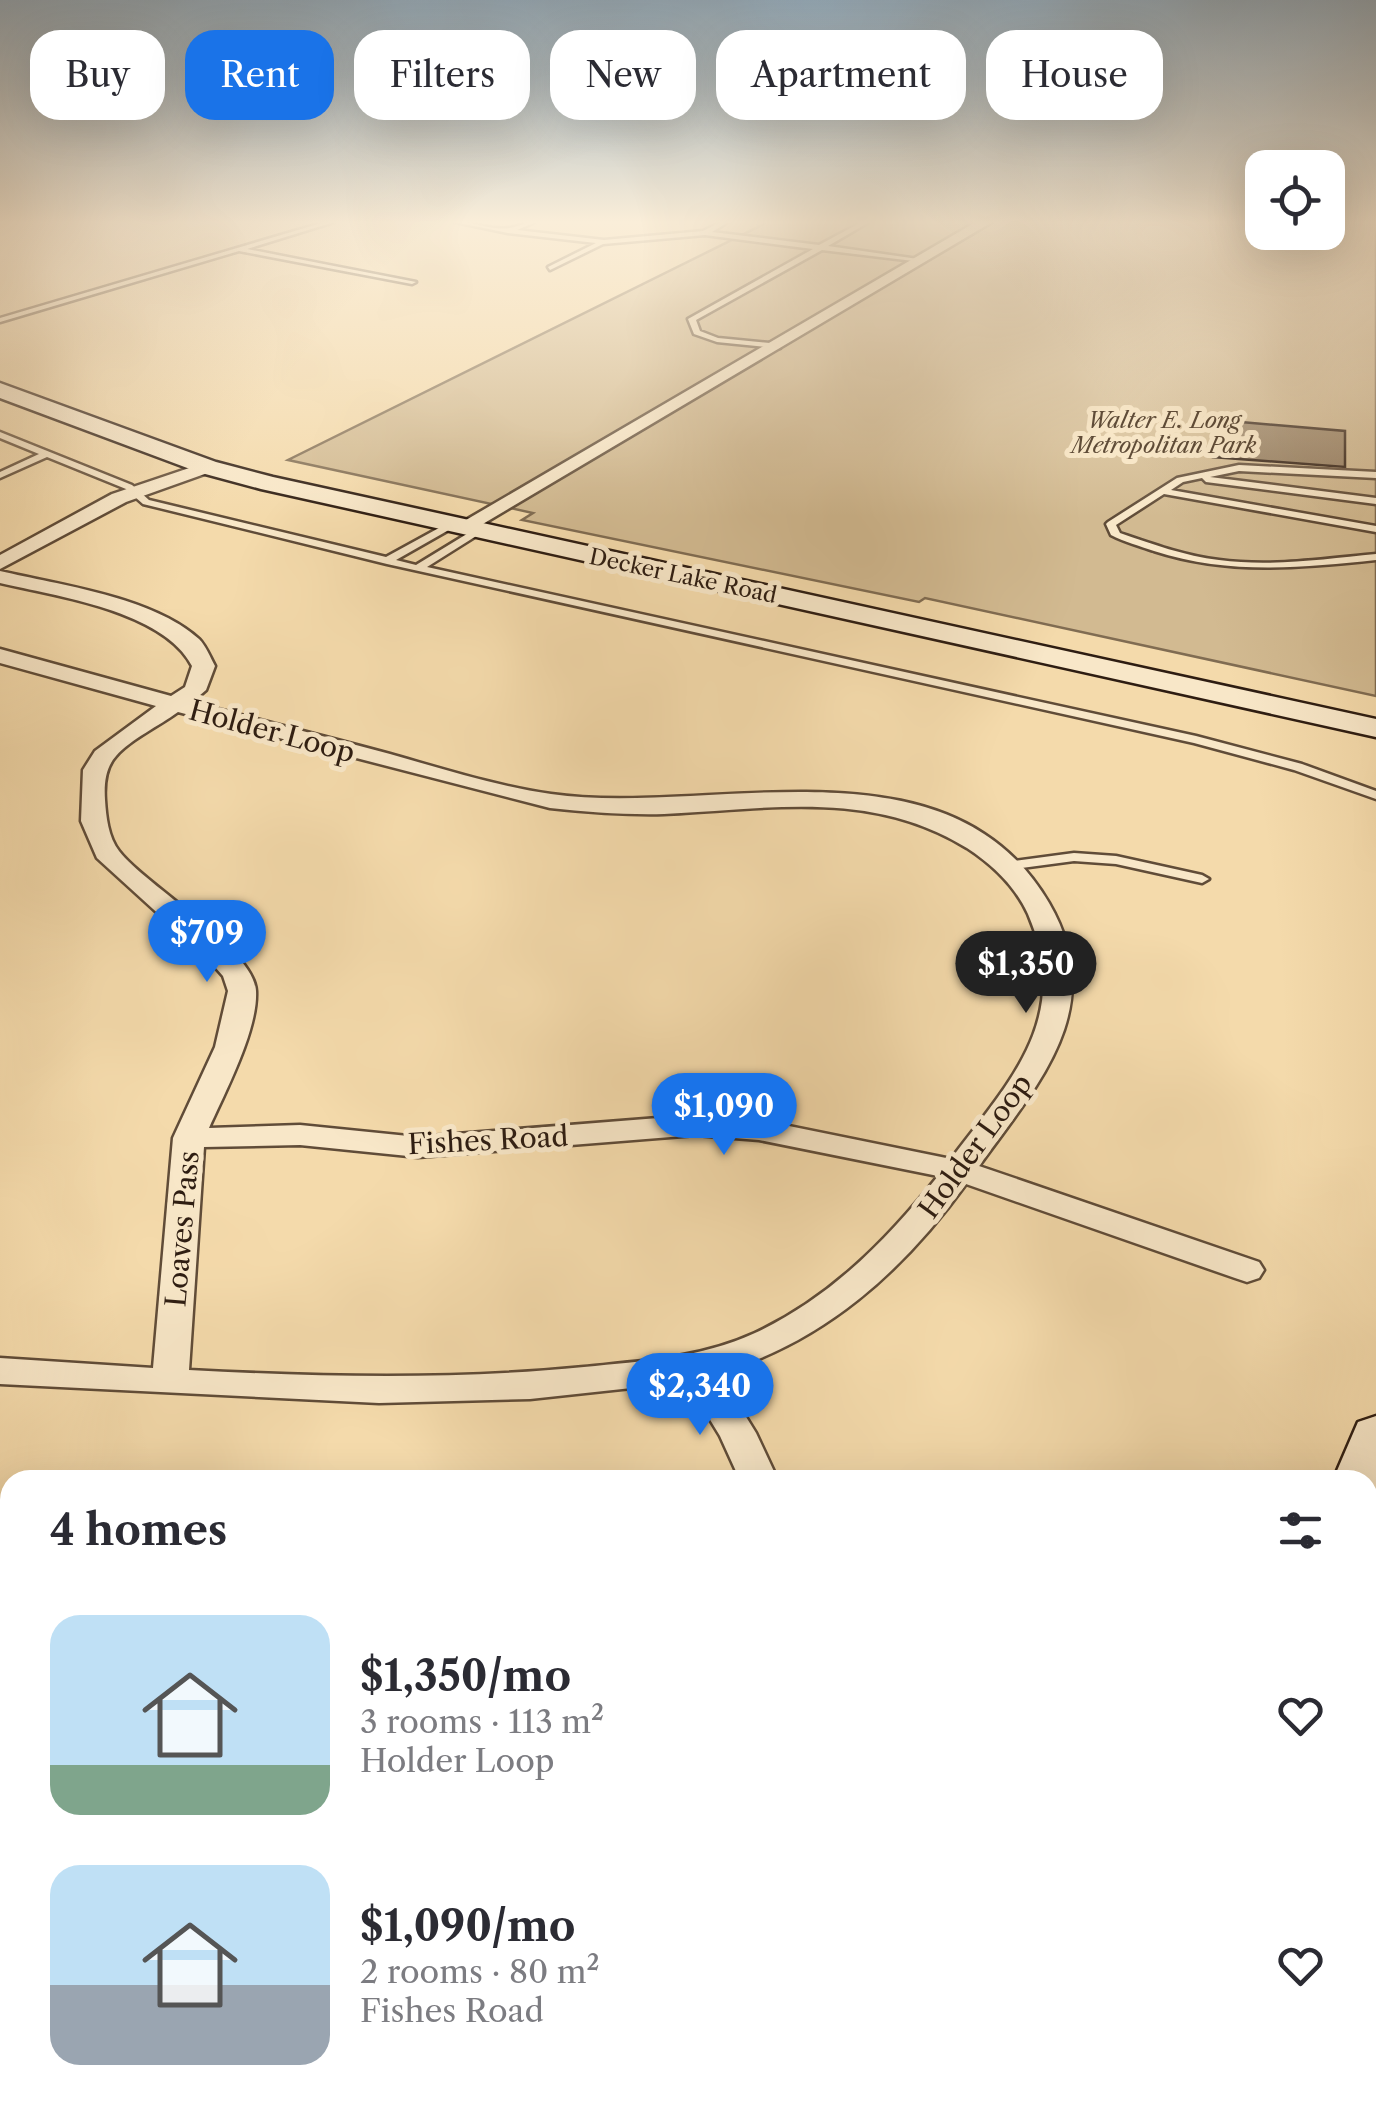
<!DOCTYPE html>
<meta charset="utf-8">
<style>
:root{--surface:#fff;--page:#f2f2f3;--text:#2b2b33;--muted:#7c7c81;--accent:#1a73e8}
body{margin:0;font-family:"Libre Caslon Text",serif;background:var(--page);color:var(--text);height:100vh;display:flex;flex-direction:column;font-size:38px;white-space:nowrap}
*{box-sizing:border-box;margin:0}
p{font-size:32px;color:var(--muted)}
.icon{flex:none;width:55px;height:55px;fill:none;stroke:currentColor;stroke-width:2;stroke-linecap:round;stroke-linejoin:round}
.map{position:relative;flex:1;overflow:hidden}
.panel{position:absolute;left:0px;top:1470px;width:1378px;height:642px;display:flex;flex-direction:column;background:var(--surface);border-radius:30px 30px 0 0;box-shadow:0 10px 40px #0002}
.panel>*{flex:none}
.top-card{position:absolute;left:30px;top:30px;width:1318px;height:90px;display:flex;gap:20px}
.fabs{position:absolute;left:1245px;top:150px;display:grid;gap:20px}
.fabs a{display:grid;place-items:center;width:100px;height:100px;border-radius:20px;background:var(--surface);box-shadow:0 10px 40px #0002;font-size:50px}
.price{position:absolute;translate:-50% -85px;padding:0 22px;border-radius:35px;background:var(--accent);color:#fff;font-size:32px;line-height:65px;filter:drop-shadow(0 2px 5px #0008)}
.price::after{content:'';position:absolute;left:50%;top:60px;width:30px;height:22px;margin-left:-15px;background:inherit;clip-path:polygon(0 0,100% 0,50% 100%)}
.price.on{background:#222;color:#fff}
ul{padding:0;list-style:none}
li{display:flex;align-items:center;gap:30px;height:250px;padding:0 50px}
li span{display:grid;place-items:center;flex:none;width:280px;height:200px;border-radius:30px;color:#555}
li>.icon{margin-inline-start:auto}
span .icon{width:120px;height:120px;fill:#fffc;stroke-width:1}
li b{font-size:42px}
h2{display:flex;justify-content:space-between;align-items:center;height:120px;padding:0 50px;font-size:42px}
.chip{padding:0 35px;border-radius:30px;background:var(--surface);box-shadow:0 10px 40px #0002;font-size:35px;line-height:90px}
.chip.on{background:var(--accent);color:#fff}
.map>svg:first-child{display:block}
.green{fill:#d2ba91;stroke:#806c52;stroke-width:2.5}
.building{fill:#957f62;stroke:#2e1d12;stroke-width:2.5}
.lines{fill:none;stroke-linecap:round;stroke-linejoin:round}
.lane-casing{stroke:#604c38;stroke-width:5}
.street-casing{stroke:#604c38;stroke-width:5}
.secondary-casing{stroke:#2e1d12;stroke-width:5}
.lane{fill:#f8e7c8;fill-rule:evenodd}
.street{fill:#f8e7c8;fill-rule:evenodd}
.secondary{fill:#f8e7c8;fill-rule:evenodd}
.labels{text-anchor:middle;dominant-baseline:central;stroke-width:10;stroke-linejoin:round;paint-order:stroke}
.far-park-label{font-size:22px;font-style:italic;fill:#5f4c38;stroke:#f8e7c8}
.far-street-label{font-size:22px;fill:#2e1d12;stroke:#f8e7c8}
.street-label{font-size:28px;fill:#2e1d12;stroke:#f8e7c8}
</style>
<div class="map">
<svg width="1376" height="2111" viewBox="0 0 1376 2111">
<rect width="100%" height="100%" fill="#f4daab"/>
<filter id="stains"><feTurbulence type="fractalNoise" baseFrequency=".002" numOctaves="4"/><feColorMatrix values="0 0 0 0 .2 0 0 0 0 .09 0 0 0 0 .02 0 0 0 .5 -.17"/></filter>
<radialGradient id="worn" r=".72"><stop offset=".6" stop-color="#630" stop-opacity="0"/><stop offset="1" stop-color="#630" stop-opacity=".3"/></radialGradient>
<!-- green -->
<path class="green" d="M768 222H1262V232H1328V222H1376V696L925 598 919 602 522 520 533 513 288 460Z
M1376 1661V2111H1183L1187 2102H1368V1681Z"/>
<!-- building -->
<path class="building" d="M1218 420 1345 431V467L1213 457Z"/>
<g class="lines">
<!-- lane casing -->
<g class="lane-casing">
<path id="lane" d="M325 222H334L247 249 416 282 412 284 239 251 0 322V318Z
M455 222C472 221 492 231 509 228 518 227 525 222 535 222L517 230 604 240 703 231 721 222H728L712 232 819 245 862 222H869L828 246 925 260 922 262 822 250 696 320 700 331 718 338 780 344V348H777L717 342 694 334 688 319 813 249 705 235 603 244 550 270 548 267 596 243 508 233Z
M0 432 132 485 149 500 386 557 448 523H454V527L396 560 416 565 475 529H481V533L427 567 1196 736 1302 764 1376 791V799L1294 770 1194 743 387 564 143 504 126 489 47 457 0 478V472L39 454 0 438Z
M1239 465 1376 472V478L1239 471 1210 477 1376 498V504L1206 482 1202 478 1183 482 1171 490 1376 526V532L1164 494 1116 525 1120 533C1152 544 1185 556 1219 560 1271 567 1324 559 1376 554V560C1300 568 1228 575 1154 551 1140 546 1124 542 1111 535L1106 524 1108 522 1177 478Z
M1074 853 1116 856 1202 875 1209 879 1202 883 1116 864 1074 861 1007 870 1000 866 1007 862Z
M1368 1827 1376 1830V1851L1368 1848Z"/>
</g>
<!-- street casing -->
<g class="street-casing">
<path id="street" d="M976 222H992L471 531H457L454 527Z
M207 462 216 467 213 471 126 502 0 569V555L112 494Z
M0 571C60 585 153 597 199 639 206 646 210 657 215 666L206 690 192 702C258 720 324 736 390 754 443 769 496 786 551 794 710 817 948 730 1049 903 1110 1008 1038 1084 979 1166L1259 1262 1264 1270 1259 1278 1247 1282 1235 1278 966 1184C902 1272 824 1342 719 1373L756 1433 778 1480H740L720 1436 687 1382 530 1399 379 1403 0 1384V1358L153 1368 173 1138 215 1047 228 991 223 976 208 959 97 858 81 821 83 770 95 751 156 706 0 663V649L171 696 185 687 192 666C164 611 56 596 0 583ZM178 712 550 808C588 812 625 815 664 814 771 809 871 789 967 848 993 865 1015 886 1028 914 1073 1018 1010 1081 951 1159L759 1120 696 1115 418 1137 300 1125 209 1128C225 1092 258 1030 256 991 254 949 145 885 119 851 108 837 106 816 105 800 104 785 105 768 116 756 131 739 159 726 178 712ZM696 1135 759 1140 938 1176C887 1240 830 1298 755 1333 700 1358 644 1361 584 1367 453 1380 321 1377 189 1370L204 1147 300 1145 418 1157Z"/>
</g>
<!-- secondary casing -->
<g class="secondary-casing">
<path id="secondary" d="M0 383 216 462 273 477 1376 719V737L261 489 198 472 0 398Z
M1376 1416V1494L1368 1497V1480H1333L1358 1422Z
M0 1945 10 1946V2008L0 2007Z
M634 2102H744L747 2111H638Z
M1214 2102H1282V2111H1214Z"/>
</g>
<!-- lane -->
<use href="#lane" class="lane"/>
<!-- street -->
<use href="#street" class="street"/>
<!-- secondary -->
<use href="#secondary" class="secondary"/>
</g>
<!-- sky -->
<linearGradient id="sky" x2="0" y2="1"><stop stop-color="#92aabb"/><stop offset="0.43" stop-color="#faeed9"/><stop offset="1" stop-color="#faeed9" stop-opacity="0"/></linearGradient>
<rect width="1376" height="517" fill="url(#sky)"/>
<g class="labels">
<!-- far-park labels -->
<g class="far-park-label">
<text x="1164" y="420">Walter E. Long<tspan x="1164" dy="25">Metropolitan Park</tspan></text>
</g>
<!-- far-street labels -->
<g class="far-street-label">
<text transform="translate(683 576) rotate(12)">Decker Lake Road</text>
</g>
<!-- street labels -->
<g class="street-label">
<text transform="translate(272 731) rotate(15)">Holder Loop</text>
<text transform="translate(488 1140) rotate(-3)">Fishes Road</text>
<text transform="translate(975 1146) rotate(-54)">Holder Loop</text>
<text transform="translate(182 1229) rotate(-85)">Loaves Pass</text>
</g>
</g>
<rect width="100%" height="100%" filter="url(#stains)"/>
<rect width="100%" height="100%" fill="url(#worn)"/>
</svg>
<div class="fabs">
<a><svg class="icon" aria-label="locate" viewBox="0 0 24 24"><circle cx="12" cy="12" r="6"/><path d="M12 2v4M12 18v4M2 12h4M18 12h4"/></svg></a>
</div>
<b class="price" style="left:207px;top:985px">$709</b>
<b class="price on" style="left:1026px;top:1016px">$1,350</b>
<b class="price" style="left:724px;top:1158px">$1,090</b>
<b class="price" style="left:700px;top:1438px">$2,340</b>
<div class="top-card">
<a class="chip">Buy</a>
<a class="chip on">Rent</a>
<a class="chip">Filters</a>
<a class="chip">New</a>
<a class="chip">Apartment</a>
<a class="chip">House</a>
</div>
<section class="panel">
<h2>4 homes<svg class="icon" aria-label="filters" viewBox="0 0 24 24"><path d="M4 7h16M4 17h16"/><circle cx="9" cy="7" r="2"/><circle cx="15" cy="17" r="2"/></svg></h2>
<ul>
<li><span style="background:linear-gradient(#bfe0f5 75%,#7fa58c 0)"><svg class="icon" aria-label="home" viewBox="0 0 24 24"><path d="M3 11l9-7 9 7M6 9v11h12V9"/></svg></span><div><b>$1,350/mo</b><p>3 rooms · 113 m²</p><p>Holder Loop</p></div><svg class="icon" aria-label="heart" viewBox="0 0 24 24"><path d="M12 20l-8-8c-3-5 5-10 8-4 3-6 11-1 8 4z"/></svg></li>
<li><span style="background:linear-gradient(#bfe0f5 60%,#9aa5b1 0)"><svg class="icon" aria-label="home" viewBox="0 0 24 24"><path d="M3 11l9-7 9 7M6 9v11h12V9"/></svg></span><div><b>$1,090/mo</b><p>2 rooms · 80 m²</p><p>Fishes Road</p></div><svg class="icon" aria-label="heart" viewBox="0 0 24 24"><path d="M12 20l-8-8c-3-5 5-10 8-4 3-6 11-1 8 4z"/></svg></li>
</ul>
</section>
</div>
